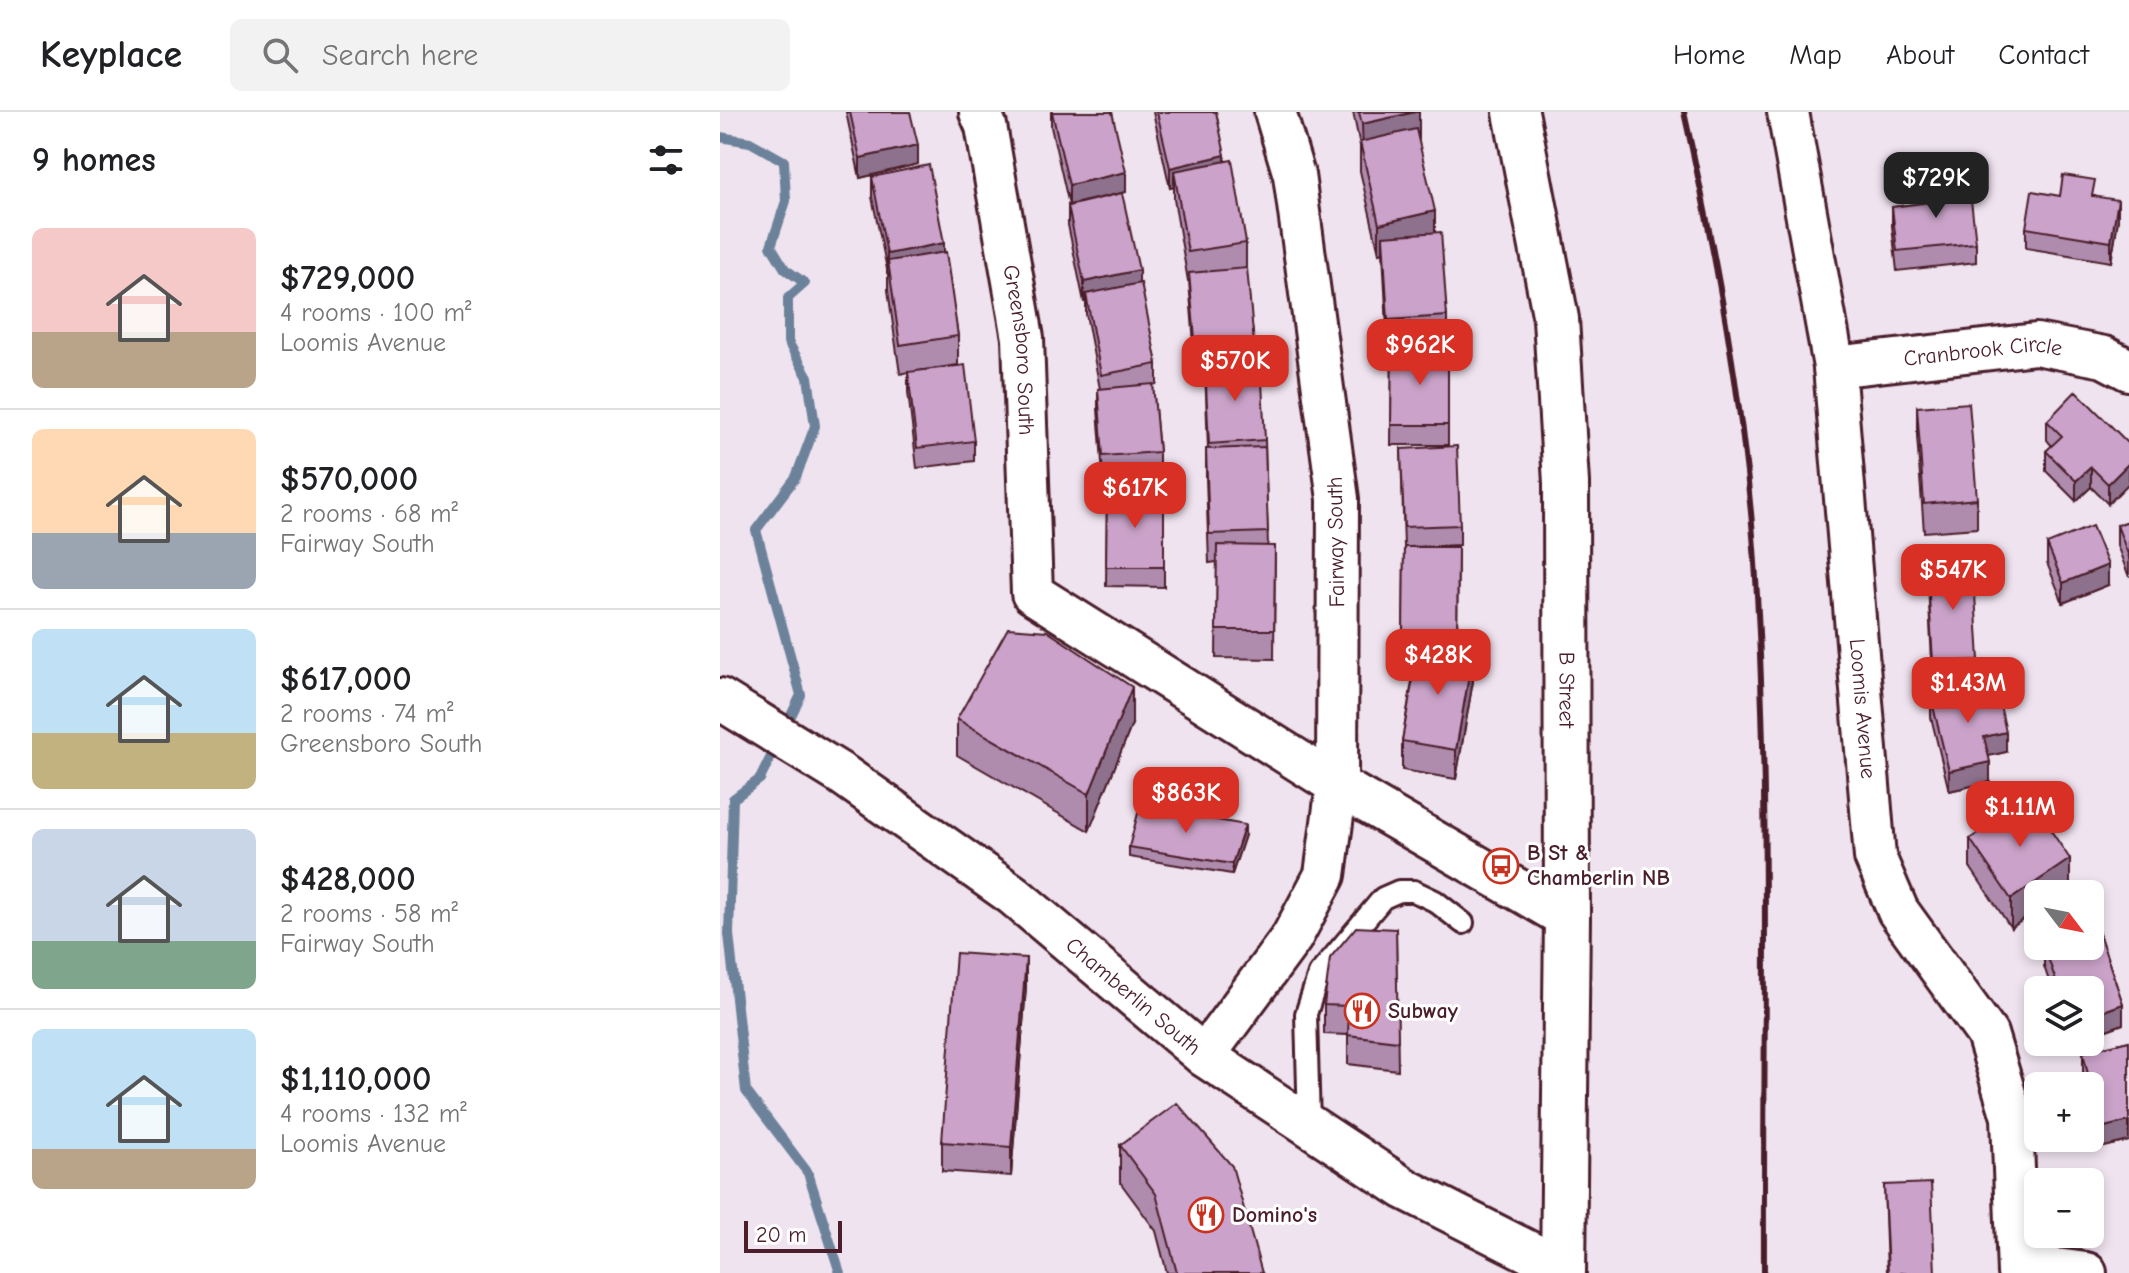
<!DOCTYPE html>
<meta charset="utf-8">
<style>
:root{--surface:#fff;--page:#f2f2f2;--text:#202124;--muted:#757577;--line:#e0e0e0;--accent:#d93025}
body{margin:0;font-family:"Comic Neue",sans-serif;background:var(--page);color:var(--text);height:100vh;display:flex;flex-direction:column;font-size:30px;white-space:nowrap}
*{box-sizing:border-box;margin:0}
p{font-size:26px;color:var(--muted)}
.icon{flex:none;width:44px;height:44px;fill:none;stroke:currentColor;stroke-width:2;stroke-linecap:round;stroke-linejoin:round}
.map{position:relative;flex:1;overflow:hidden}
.sheet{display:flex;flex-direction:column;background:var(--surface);width:720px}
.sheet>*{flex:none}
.needle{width:52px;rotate:122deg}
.buttons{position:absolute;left:1304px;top:768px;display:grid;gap:16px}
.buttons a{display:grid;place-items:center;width:80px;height:80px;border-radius:12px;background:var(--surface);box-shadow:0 4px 12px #0003;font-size:40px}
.scale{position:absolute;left:24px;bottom:20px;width:98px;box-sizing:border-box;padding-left:8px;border:4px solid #4a1f2b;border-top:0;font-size:22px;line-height:28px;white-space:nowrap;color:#4a1f2b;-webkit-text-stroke:6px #fff;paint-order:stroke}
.price{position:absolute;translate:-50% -68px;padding:0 18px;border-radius:16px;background:var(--accent);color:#fff;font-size:26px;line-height:52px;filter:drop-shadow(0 2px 4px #0008)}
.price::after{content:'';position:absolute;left:50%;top:48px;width:24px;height:18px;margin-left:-12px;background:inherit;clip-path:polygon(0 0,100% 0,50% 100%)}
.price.current{background:#222;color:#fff}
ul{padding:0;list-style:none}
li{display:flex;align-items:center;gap:24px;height:200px;padding:0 32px}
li+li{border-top:2px solid var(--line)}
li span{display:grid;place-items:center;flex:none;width:224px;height:160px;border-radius:12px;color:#555}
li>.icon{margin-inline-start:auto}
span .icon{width:96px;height:96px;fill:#fffc;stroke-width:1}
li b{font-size:34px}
h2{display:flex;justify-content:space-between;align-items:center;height:96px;padding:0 32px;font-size:34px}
header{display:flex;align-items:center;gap:48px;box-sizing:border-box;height:112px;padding:0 40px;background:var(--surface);border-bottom:2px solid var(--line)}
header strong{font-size:38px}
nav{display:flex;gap:44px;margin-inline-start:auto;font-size:28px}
.search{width:560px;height:72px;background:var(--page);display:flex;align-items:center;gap:20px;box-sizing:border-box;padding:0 28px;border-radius:12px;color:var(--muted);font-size:30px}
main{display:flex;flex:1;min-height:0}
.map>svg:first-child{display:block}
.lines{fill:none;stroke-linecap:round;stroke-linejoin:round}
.stream{stroke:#6c829a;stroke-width:10}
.lane-casing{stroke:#4a1f2b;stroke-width:26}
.street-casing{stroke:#4a1f2b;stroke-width:46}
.secondary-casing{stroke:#4a1f2b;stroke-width:50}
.lane{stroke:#fff;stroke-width:20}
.street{stroke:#fff;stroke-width:40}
.secondary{stroke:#fff;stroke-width:44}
.rail{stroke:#4a1f2b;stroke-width:6}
.wall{fill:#af8cae;stroke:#4a1f2b;stroke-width:2}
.shaded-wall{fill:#8e728d;stroke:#4a1f2b;stroke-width:2}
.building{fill:#cba3ca;stroke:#4a1f2b;stroke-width:2}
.labels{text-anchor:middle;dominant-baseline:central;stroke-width:6;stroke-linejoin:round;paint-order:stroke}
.street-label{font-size:22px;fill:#4a1f2b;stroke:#fff}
.poi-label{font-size:22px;font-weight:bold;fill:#4a1f2b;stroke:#fff;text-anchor:start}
</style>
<header>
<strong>Keyplace</strong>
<div class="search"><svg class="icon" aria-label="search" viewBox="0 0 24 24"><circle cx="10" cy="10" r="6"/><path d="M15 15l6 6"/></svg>Search here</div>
<nav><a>Home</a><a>Map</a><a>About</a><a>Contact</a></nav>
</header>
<main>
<section class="sheet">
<h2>9 homes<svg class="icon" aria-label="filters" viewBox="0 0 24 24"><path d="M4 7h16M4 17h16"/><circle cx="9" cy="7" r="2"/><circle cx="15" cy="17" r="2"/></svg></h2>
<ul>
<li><span style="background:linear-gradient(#f6c9c9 65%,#b9a48a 0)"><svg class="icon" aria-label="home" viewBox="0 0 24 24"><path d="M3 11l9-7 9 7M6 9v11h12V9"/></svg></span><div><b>$729,000</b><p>4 rooms · 100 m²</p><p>Loomis Avenue</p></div></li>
<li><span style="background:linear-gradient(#ffd9b3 65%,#9aa5b1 0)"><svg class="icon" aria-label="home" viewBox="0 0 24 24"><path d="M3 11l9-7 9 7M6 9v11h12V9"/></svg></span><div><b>$570,000</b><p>2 rooms · 68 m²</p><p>Fairway South</p></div></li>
<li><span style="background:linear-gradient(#bfe0f5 65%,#c2b280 0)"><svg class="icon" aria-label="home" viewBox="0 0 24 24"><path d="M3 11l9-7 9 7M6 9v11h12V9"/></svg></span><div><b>$617,000</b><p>2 rooms · 74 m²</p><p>Greensboro South</p></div></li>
<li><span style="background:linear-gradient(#c9d6e8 70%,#7fa58c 0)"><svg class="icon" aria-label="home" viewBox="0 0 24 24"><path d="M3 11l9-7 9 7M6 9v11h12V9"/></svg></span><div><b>$428,000</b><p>2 rooms · 58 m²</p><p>Fairway South</p></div></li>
<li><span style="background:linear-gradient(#bfe0f5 75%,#b9a48a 0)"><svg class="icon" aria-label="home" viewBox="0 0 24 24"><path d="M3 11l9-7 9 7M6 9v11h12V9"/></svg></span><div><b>$1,110,000</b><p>4 rooms · 132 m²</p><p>Loomis Avenue</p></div></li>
</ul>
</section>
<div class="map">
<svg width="1409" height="1161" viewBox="0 0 1409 1161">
<rect width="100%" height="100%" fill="#efe3ef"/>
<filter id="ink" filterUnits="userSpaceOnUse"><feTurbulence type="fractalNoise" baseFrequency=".0125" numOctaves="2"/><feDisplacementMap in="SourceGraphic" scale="16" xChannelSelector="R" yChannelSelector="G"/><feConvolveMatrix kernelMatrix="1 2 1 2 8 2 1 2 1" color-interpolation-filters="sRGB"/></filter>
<g filter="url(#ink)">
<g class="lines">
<!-- stream -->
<path class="stream" d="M0 25 30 30 64 49 66 89 51 134 65 157 85 171 68 186V230L88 265 95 314 76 365 36 418 81 583 65 616
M58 630 40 667 13 687 9 822 26 979 88 1061 120 1161"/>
<!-- lane casing -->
<g class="lane-casing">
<path id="lane" d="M589 1013 586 902 599 862 663 786 679 779H694L715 789 743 811"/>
</g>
<!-- street casing -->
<g class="street-casing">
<g id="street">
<path id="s1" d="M260 0 266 14 303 226 312 481 617 673 847 806"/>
<path id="s2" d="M1068 0 1114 255 1155 745 1178 799 1267 922 1292 1005 1298 1161"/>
<path id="s3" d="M1114 255 1316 232 1384 245 1409 258"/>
<path id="s4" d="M0 587 123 663 293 783 484 944 685 1077 843 1157"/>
<path d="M484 944 572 825 605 763 617 673 618 387 574 63 555 0"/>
<path d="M1298 1152 1366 1161"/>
</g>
</g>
<!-- secondary casing -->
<g class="secondary-casing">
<g id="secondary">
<path id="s5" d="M796 0 836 207 846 371 847 806 843 1161"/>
</g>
</g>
<!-- lane -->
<use href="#lane" class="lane"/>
<!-- street -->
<use href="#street" class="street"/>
<!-- secondary -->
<use href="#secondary" class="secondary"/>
<!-- rail -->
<path class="rail" d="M964 0C996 143 1023 289 1034 436 1051 676 1043 920 1044 1161"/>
</g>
<!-- wall -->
<path class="wall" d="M126 0H190L198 52 140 66Z
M331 0H392L406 80 349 93 331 15Z
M433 0H496L505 50 526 131V156L534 232V252L545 328 548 434H555L554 547 496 546 497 450 489 451 486 366V337H488L485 256 476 257 469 169H468L454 87V75L450 76Z
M633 0H699L698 28 715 120 727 204V232L668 236 663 140 659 141 640 59V34Z
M152 65 224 140 238 224V253L197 259 254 329V349L197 356 188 280V260L180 262 168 178V162L152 85Z
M1209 75 1256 131V150L1177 159 1172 114V95L1209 90Z
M1340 84H1375L1398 108 1391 150 1306 136V116Z
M348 94 419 171 437 252V272L433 273 439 340V360L383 364 378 297V277H380L366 202V190H364L348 113Z
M672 236H728V333H671Z
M1197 295 1257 387V416L1204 420 1197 324Z
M1327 309 1409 332 1388 392 1371 375 1356 389 1326 359V339L1332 334 1327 328Z
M681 337 740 413V433L690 435H738L737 538 753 569 736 667 682 658V629L697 540H683L684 435Z
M387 381H444V475L386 474Z
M1409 409V465L1397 433V413Z
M1327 432 1388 473 1343 491 1327 451Z
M1207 452 1259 548V567L1213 570Z
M1211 586 1286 640 1268 644 1270 670 1229 679 1211 605Z
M237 607 412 612 369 719 237 643Z
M525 723 512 762 409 745V735Z
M1250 727 1350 776 1318 782V797L1291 816 1250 755Z
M1377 816 1403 892V912L1370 924V878H1332L1324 854V834H1370V818Z
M676 817 678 958 628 952V923L604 922V893Z
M306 875 291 1064 222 1059V1030Z
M1409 929V1029L1380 1036 1370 992V974H1366L1363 960V940Z
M400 1033 542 1161H447L436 1119 400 1070Z
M1164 1073 1215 1161H1167Z"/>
<!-- shaded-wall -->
<path class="shaded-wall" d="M695 0H699V28L643 41 642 12Z
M198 33V52L140 66V46Z
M505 43V63L454 59V75L450 76V56Z
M406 60V80L349 93V73Z
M1398 88V108L1391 150V130Z
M715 99V128L663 124V140L659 141V112Z
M224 131V150L168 149 167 162V142Z
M419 158V178L366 182V190H364V170Z
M1409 351V371L1388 392V372Z
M1371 355V375L1356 389V369Z
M1388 453V473L1343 491V471Z
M753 540V569L736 667V638Z
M412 575V612L369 719V682Z
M1286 620V640L1264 645V625Z
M1270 650V670L1229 679V659Z
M525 713V723L512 762V752Z
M1350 747V776L1340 782H1318V797L1291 816V787Z
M306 846V875L291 1064V1035Z
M1403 892V912L1370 924V904Z
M1409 1009V1029L1380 1036V1016Z"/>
<!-- building -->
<path class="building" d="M130 0H190L198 33 140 46Z
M332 0H392L406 60 349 73Z
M437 0H496L505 43 450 56Z
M639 0H695L642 12Z
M696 17 715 99 659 112 640 30Z
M512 48 526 131 468 140 454 59Z
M209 53 224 131 167 142 152 65Z
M1343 63 1375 68 1372 84 1398 88 1391 130 1306 116 1312 79 1340 84Z
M1249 71 1256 131 1177 139 1172 95 1211 90 1209 75Z
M402 81 419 158 364 170 348 94Z
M721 120 727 204 668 208 663 124Z
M226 140 238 224 180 233 168 149Z
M527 156 534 232 476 238 469 161Z
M421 171 437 252 381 263 366 182Z
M672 236H728V313H671Z
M541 251 545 328 489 332 485 254Z
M245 253 254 329 197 336 188 260Z
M433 272 439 340 383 344 378 277Z
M1356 279 1409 332V351L1388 372 1371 355 1356 369 1326 339 1342 324 1327 309Z
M1249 291 1257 387 1204 392 1197 295Z
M737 334 740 413 684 415 681 337Z
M545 335 548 420 489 422 486 337Z
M387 381H444V455H386Z
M1409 409V445L1397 413Z
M1372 414 1388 453 1343 471 1327 432Z
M497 433 555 434 554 518H496Z
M684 435H738L737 521 683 520Z
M1253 449 1259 548 1213 550 1207 452Z
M288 516 327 519 412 575 369 682 237 607Z
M699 532 753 540 736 638 682 629Z
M1275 571 1286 620 1264 625 1270 650 1229 659 1211 586Z
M1309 686 1350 747 1291 787 1250 727Z
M420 694 525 713 512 752 409 735Z
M636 815 676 817 678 929 628 923 629 894 604 893 610 846Z
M1377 816 1403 892 1370 904V878H1339L1324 834H1370V818Z
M236 841 306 846 291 1035 222 1030Z
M1409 929V1009L1380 1016 1363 940Z
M457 991 512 1054 542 1161H457L436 1082 400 1033Z
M1211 1071 1215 1161H1168L1164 1073Z"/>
</g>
<!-- icons -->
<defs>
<g id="bus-ring" transform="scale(1.8)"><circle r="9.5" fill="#fff" stroke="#c8321e" stroke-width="1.5"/><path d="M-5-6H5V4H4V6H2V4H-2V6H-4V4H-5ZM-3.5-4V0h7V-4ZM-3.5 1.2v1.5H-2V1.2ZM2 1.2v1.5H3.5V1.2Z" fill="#c8321e"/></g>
<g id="restaurant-ring" transform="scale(1.8)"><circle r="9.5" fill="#fff" stroke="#c8321e" stroke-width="1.5"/><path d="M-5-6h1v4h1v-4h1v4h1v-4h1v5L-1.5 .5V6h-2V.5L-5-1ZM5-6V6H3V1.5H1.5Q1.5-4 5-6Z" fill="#c8321e"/></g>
</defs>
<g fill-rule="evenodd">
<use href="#bus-ring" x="781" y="754"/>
<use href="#restaurant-ring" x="642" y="899"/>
<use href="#restaurant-ring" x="486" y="1103"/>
</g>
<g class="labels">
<!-- street labels -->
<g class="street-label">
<text stroke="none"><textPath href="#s1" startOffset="242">Greensboro South</textPath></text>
<text stroke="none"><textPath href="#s3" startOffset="150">Cranbrook Circle</textPath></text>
<text transform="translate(616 430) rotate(-91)">Fairway South</text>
<text stroke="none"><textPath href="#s5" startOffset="582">B Street</textPath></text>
<text stroke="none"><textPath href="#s2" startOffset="602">Loomis Avenue</textPath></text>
<text stroke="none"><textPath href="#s4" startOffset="510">Chamberlin South</textPath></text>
</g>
<!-- poi labels -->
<g class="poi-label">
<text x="807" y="741">B St &amp;<tspan x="807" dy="25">Chamberlin NB</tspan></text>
<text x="668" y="899">Subway</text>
<text x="512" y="1103">Domino's</text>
</g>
</g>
</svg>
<div class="buttons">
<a><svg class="needle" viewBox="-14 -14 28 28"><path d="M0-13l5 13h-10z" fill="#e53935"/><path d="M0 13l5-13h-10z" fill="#757577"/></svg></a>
<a><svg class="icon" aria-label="layers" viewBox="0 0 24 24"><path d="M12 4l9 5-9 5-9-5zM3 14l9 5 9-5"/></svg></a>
<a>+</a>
<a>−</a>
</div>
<div class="scale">20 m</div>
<b class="price current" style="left:1216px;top:108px">$729K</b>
<b class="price" style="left:700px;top:275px">$962K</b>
<b class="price" style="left:515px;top:291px">$570K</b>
<b class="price" style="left:415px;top:418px">$617K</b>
<b class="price" style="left:1233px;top:500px">$547K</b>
<b class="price" style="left:718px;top:585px">$428K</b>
<b class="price" style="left:1248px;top:613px">$1.43M</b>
<b class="price" style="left:466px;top:723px">$863K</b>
<b class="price" style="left:1300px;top:737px">$1.11M</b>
</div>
</main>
